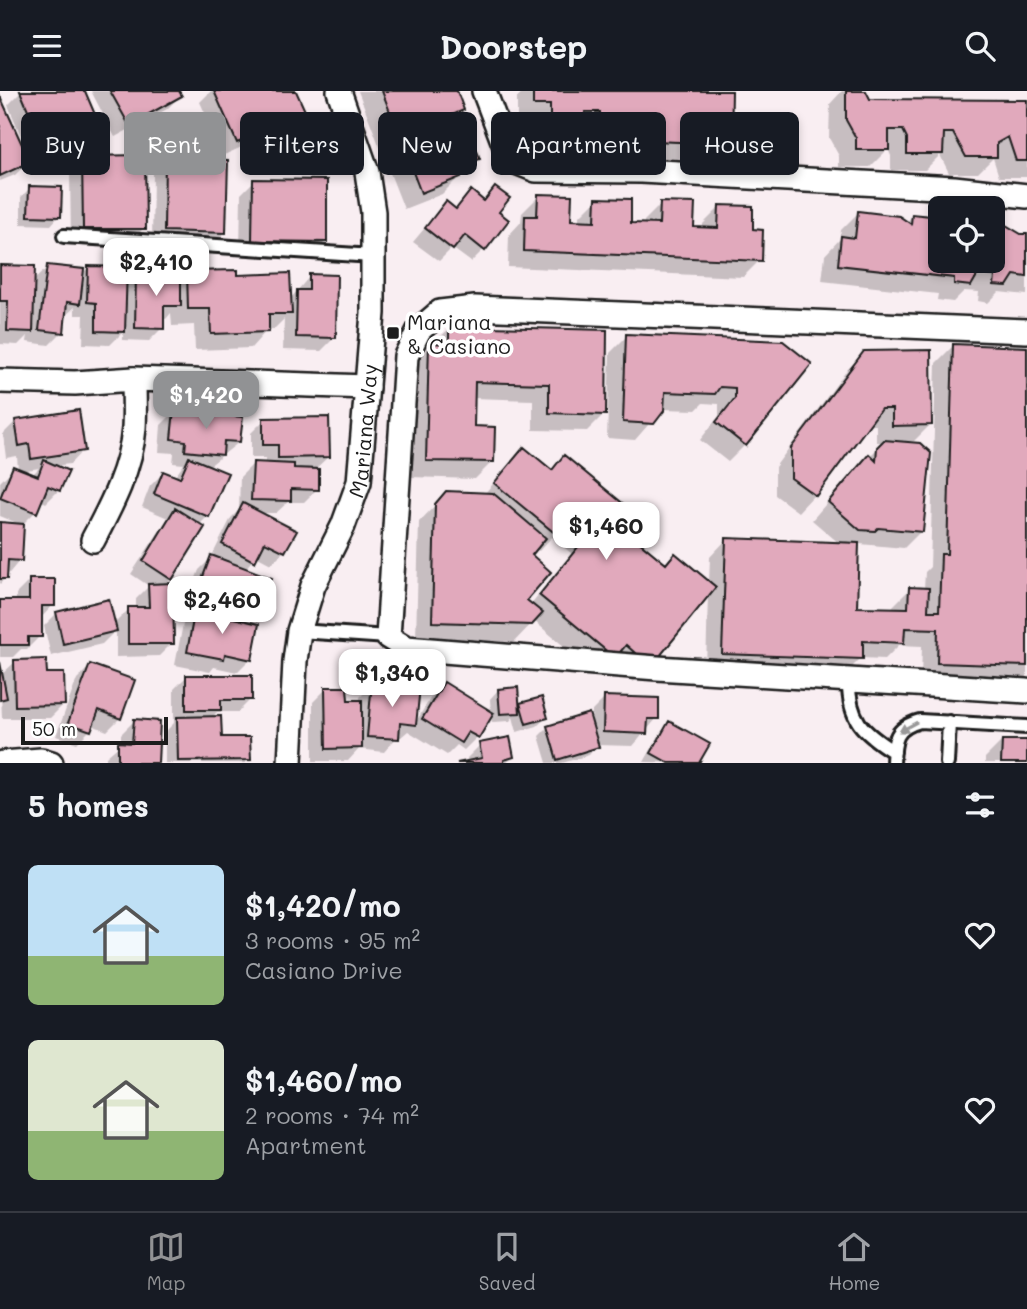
<!DOCTYPE html>
<meta charset="utf-8">
<style>
:root{--surface:#171b24;--page:#20242c;--text:#f1f3f6;--muted:#9ea1a6;--line:#363941;--accent:#919294}
body{margin:0;font-family:Mali,sans-serif;background:var(--page);color:var(--text);height:100vh;display:flex;flex-direction:column;font-size:26px;white-space:nowrap}
*{box-sizing:border-box;margin:0}
p{font-size:23px;color:var(--muted)}
.icon{flex:none;width:38px;height:38px;fill:none;stroke:currentColor;stroke-width:2;stroke-linecap:round;stroke-linejoin:round}
.map{position:relative;height:672px;overflow:hidden}
.side{display:flex;flex-direction:column;background:var(--surface);flex:1}
.side>*{flex:none}
.guide{position:absolute;left:21px;top:21px;width:985px;height:63px;display:flex;gap:14px}
.controls{position:absolute;left:928px;top:105px;display:grid;gap:14px}
.controls a{display:grid;place-items:center;width:77px;height:77px;border-radius:10px;background:var(--surface);box-shadow:0 4px 10px #0003;font-size:35px}
.scale{position:absolute;left:21px;bottom:18px;width:147px;box-sizing:border-box;padding-left:7px;border:4px solid #1c1c1c;border-top:0;font-size:19px;line-height:24px;white-space:nowrap;color:#1c1c1c;-webkit-text-stroke:5px #fff;paint-order:stroke}
.price{position:absolute;translate:-50% -60px;padding:0 16px;border-radius:14px;background:#fff;color:#222;font-size:23px;line-height:46px;filter:drop-shadow(0 2px 4px #0008)}
.price::after{content:'';position:absolute;left:50%;top:42px;width:21px;height:16px;margin-left:-10px;background:inherit;clip-path:polygon(0 0,100% 0,50% 100%)}
.price.on{background:var(--accent);color:#fff}
ul{padding:0;list-style:none}
li{display:flex;align-items:center;gap:21px;height:175px;padding:0 28px}
li span{display:grid;place-items:center;flex:none;width:196px;height:140px;border-radius:10px;color:#555}
li>.icon{margin-inline-start:auto}
span .icon{width:84px;height:84px;fill:#fffc;stroke-width:1}
li b{font-size:30px}
h2{display:flex;justify-content:space-between;align-items:center;height:84px;padding:0 28px;font-size:30px}
.pill{padding:0 24px;border-radius:10px;background:var(--surface);box-shadow:0 4px 10px #0003;font-size:24px;line-height:63px}
.pill.on{background:var(--accent);color:#fff}
header{display:flex;justify-content:space-between;align-items:center;height:91px;padding:0 28px;background:var(--surface);font-size:32px;font-weight:700}
.tabs{display:flex;justify-content:space-around;align-items:center;height:98px;border-top:2px solid var(--line);background:var(--surface);font-size:19px;color:var(--muted)}
.tabs a{display:grid;justify-items:center;gap:4px}
.tabs .on{color:var(--accent)}
.map>svg:first-child{display:block}
.shadow{fill:#0003;fill-rule:evenodd}
.building{fill:#e1a9bc;stroke:#1c1c1c;stroke-width:2}
.lines{fill:none;stroke-linecap:round;stroke-linejoin:round}
.service-casing{stroke:#1c1c1c;stroke-width:18}
.minor-casing{stroke:#1c1c1c;stroke-width:28}
.service{stroke:#fff;stroke-width:12}
.minor{stroke:#fff;stroke-width:23}
.tree{fill:#9aa097}
.oneway{fill:#999}
.poi-dot{fill:#1c1c1c;stroke:#fff;stroke-width:2.5}
.labels{text-anchor:middle;dominant-baseline:central;stroke-width:7;stroke-linejoin:round;paint-order:stroke}
.poi-label{font-size:21px;fill:#1c1c1c;stroke:#fff;text-anchor:start}
.street-label{font-size:21px;fill:#1c1c1c;stroke:#fff}
</style>
<header><svg class="icon" aria-label="menu" viewBox="0 0 24 24"><path d="M4 6h16M4 12h16M4 18h16"/></svg>Doorstep<svg class="icon" aria-label="search" viewBox="0 0 24 24"><circle cx="10" cy="10" r="6"/><path d="M15 15l6 6"/></svg></header>
<div class="map">
<svg width="1027" height="672" viewBox="0 0 1027 672">
<rect width="100%" height="100%" fill="#f9eef2"/>
<filter id="ink" filterUnits="userSpaceOnUse"><feTurbulence type="fractalNoise" baseFrequency=".0143" numOctaves="2"/><feDisplacementMap in="SourceGraphic" scale="14" xChannelSelector="R" yChannelSelector="G"/><feConvolveMatrix kernelMatrix="1 2 1 2 8 2 1 2 1" color-interpolation-filters="sRGB"/></filter>
<g filter="url(#ink)">
<!-- shadow -->
<path class="shadow" d="M22 0H83L100 40 87 53 34 76 8 14Z
M91 0H177L180 5 167 18 115 46Z
M211 0H294L304 21 291 34 224 64 200 11Z
M358 0H455L462 19 448 33 451 41 478 67 442 103 404 118Z
M524 0H730L729 52 712 69 637 66V46L620 63H584V43L567 60H533L534 30H517V7Z
M834 0H864L869 10 1027 11V86H999L993 67 978 82H949L940 64 925 79H891V65L888 58 870 76H839V65L829 47 830 13 842 0Z
M0 10 28 71 15 84 0 90Z
M83 67 144 137 131 150 71 151 70 80Z
M166 69 225 141 212 154 152 153 153 82Z
M254 90 325 151 312 164 240 163 241 103Z
M30 97 59 125 51 134 21 133V106Z
M495 98 496 121 484 158 471 171 452 157 439 170 413 151 446 112 455 119 471 102 483 110Z
M539 105 569 130 579 131V126L596 109 629 134H644V130L661 113 693 138H703V133L720 116 760 169 743 186 508 176 509 144 521 131 522 122Z
M858 122 906 132 912 125 940 170H992L1020 144 1027 145V204L999 201 988 212 978 210 979 201 964 200 953 211 937 209 938 203 822 190 825 164 840 148 841 139Z
M0 176 33 190 48 176 85 180 89 176 124 195 137 182 179 190 188 182 236 185 290 208 310 185 334 247 321 260 283 259 284 228 273 239H267L251 257 195 259 194 234 172 235 171 222 166 228 162 227V237L149 250 123 249V241L110 254 83 253 84 224H75V216L65 225 62 241 49 254 27 251 28 244 18 254 0 253Z
M450 237 604 323 587 340 533 339V309L473 307 472 337 492 371 475 388 410 386 413 271Z
M627 245 783 251 745 354 728 371 700 349 719 325V313L703 312 696 319 662 318 635 349 607 347 610 262Z
M953 255 1027 257V592L921 588 922 555 899 554 885 568 861 567 844 584 706 579 708 502 650 574 633 591 609 571 597 583 534 530 514 551 416 547 419 431 447 402 484 403 524 358 550 380 564 367 628 444 665 475 709 492 710 466 726 449 840 453 812 429 852 383 884 351H876V334H867L814 404 798 421 775 404V376L847 279 864 262 931 333 914 350H906L921 440 904 457 860 453 857 455 856 517 892 518 893 515 910 498H924L925 481 930 476 936 272ZM552 446 572 463 530 514 525 509 529 464 535 457 539 460Z
M174 321 239 351 208 376V425L199 434 171 488 164 494 172 552 159 565 116 566V539L102 553 51 565 44 535 57 522 114 533 129 518H136V508L149 495 131 483 168 427 142 416 150 395 163 382 174 387 184 373 173 372 174 362 159 361 161 334Z
M264 329 328 366 314 379 317 398 304 411H288L276 422H259L284 460 271 473 256 465 244 479 262 509 249 522 231 515 221 526 250 568 237 581 214 576 210 581 175 574 183 533 194 522 184 519 199 479 211 467 231 427 239 419 240 386 253 373H265V367H251V342Z
M16 330 83 359 70 373 53 375 59 399 46 412 40 409 35 421 22 434 20 469 0 493V433L22 434 0 425V391L14 377 18 379 17 365 6 367 3 343ZM39 377 32 384 21 380Z
M29 490 53 514 41 527 40 545 27 558H21L13 566H0V511H16V503Z
M15 571 45 584 63 614 50 627H2L0 580 1 584Z
M90 575 120 627 107 640 92 634 90 639 77 652 56 645 77 588Z
M187 585 251 608 238 621H217L211 627 220 648 249 668 245 672H165V641L174 632V598Z
M373 593 418 597 414 634 431 606 444 593 491 623 490 608 498 599 518 616 521 613 546 627 537 635 517 641 513 626 510 630 492 631 491 623 477 646 464 659 457 654 447 664 408 640 401 646H397L384 661 359 658 348 670H313V611L326 598 346 611H360V606Z
M605 607 657 627 633 655 597 654 589 664 562 672H547L539 645 548 636 591 633 592 620Z
M134 630 156 672H106V666L121 653V643Z
M669 632 697 672 644 671 661 641Z
M1002 650 1027 651V672H985V667Z
M480 654 513 666 506 672H466L468 671 467 667Z"/>
<!-- building -->
<path class="building" d="M20 0H85L102 40 47 64Z
M110 0H179L182 5 129 34Z
M214 0H296L306 22 237 52Z
M382 0H457L464 19 447 26 452 39 467 33 480 68 458 77 461 86 421 102Z
M533 0H732L731 53 653 50V24H639V47H600V21H585V44H550V14H533Z
M846 0H866L870 8 1027 9V70H1016L1008 46 997 52V66H966L953 42H944L943 63H907V47L903 39H889V59H856V47L846 29Z
M0 5 30 71 0 85Z
M145 64 146 138H83L82 65Z
M165 67 228 69 226 142 164 140Z
M253 88 327 89V151L252 150Z
M29 95 62 96 61 126 28 125Z
M495 96 510 107 499 121 509 129 485 160 465 144 453 159 425 137 446 110 456 118 471 99 484 110Z
M538 103 572 104 571 129 595 130 596 107 631 108V132L659 133 660 111 695 112 694 136 718 137 719 114 753 115V138L763 139 762 170 524 160 525 125H537Z
M858 120 899 125 911 133 912 123 940 126V170H992V129L999 130 1021 143H1027V186L1014 184 1007 195 994 194 995 185 978 183 971 195 954 193V187L838 174 841 145 855 147Z
M0 174 35 175 33 241 7 240 8 210H0Z
M47 174 84 178 80 213 67 211 64 242 39 239Z
M88 175 127 176 125 241 96 240V212L87 211Z
M238 179V184L290 182 292 223H269V241L211 243 210 218H188L187 180Z
M136 181 181 182V215H164V238L135 237Z
M309 183 337 184 336 247 296 246 297 199H309Z
M449 235 607 239 606 324 549 322V293L475 291 474 335 495 336 494 371 426 370 429 252 449 253Z
M626 243 783 250 812 273 746 355 716 331 735 307V297L720 296 715 303 665 301 664 320 654 333 623 331Z
M953 253 1027 256V575L937 572 938 538 905 537 904 552 863 550V568L722 563 726 447 859 452 857 516 908 517 909 496 929 497 928 520H939L941 463H947Z
M931 259 932 334 892 335V318H881L816 405 791 387V357L864 260Z
M79 319 85 360 31 368 29 353 19 355 15 329Z
M174 319 243 326 240 351 224 350 223 364 185 360 186 350 171 348Z
M329 326 330 366 278 367V354H263V327Z
M884 349 920 352 931 362 923 441 878 437 875 440 860 439 828 411 869 363 876 370 877 356Z
M524 356 552 379 564 364 643 429 631 444 666 473 675 462 716 496 651 576 626 554 615 567 539 504 587 445 568 430 557 444 494 392Z
M189 366 228 382 209 426 154 403 163 380 180 387Z
M44 369 69 380 60 400 48 395 37 422 0 407 13 375 38 385Z
M253 371 294 373V377L319 378V399L291 398V410L251 409Z
M446 400 493 402 546 447 532 464 551 481 527 509 543 522 532 534 432 531 435 413Z
M243 412 297 440 285 461 265 451 255 471 222 453Z
M175 417 205 436 172 489 143 470Z
M0 431 24 433 22 470 8 469 7 488H0Z
M211 464 272 487 263 510 238 501 231 519 196 505Z
M29 488H55V515H42V546H28V554H0V509H29Z
M173 492 174 553H128V516H149L148 493Z
M109 508 117 540 63 553 56 521Z
M195 518 259 533 252 569 225 563 224 568 187 561Z
M46 568 47 582H64L65 614 15 615 14 569Z
M0 571 7 607 0 609Z
M90 573 135 589 121 628 99 619 91 640 68 632Z
M186 584H252V609H221V619H186Z
M372 591 420 596 416 634 400 632 399 648 367 646Z
M444 591 494 622 479 647 468 641 461 652 422 628Z
M325 596H347L348 609H362V657L326 658Z
M518 596 520 622 500 623 498 598Z
M604 605 659 607V628H648L647 643 603 641Z
M542 606 548 627 526 633 520 612Z
M589 622 599 656 557 669 547 635Z
M221 625 222 646H250L251 669 178 670 177 626Z
M134 628 160 630 158 672H118V651L132 652Z
M669 630 710 653 699 672H669L651 662Z
M510 646 514 666 504 669V672H457L482 667 479 652Z
M1002 649H1027V672H1001Z"/>
<g class="lines">
<!-- service casing -->
<g class="service-casing">
<path id="service" d="M288 68 356 45
M64 145 373 165
M299 540 388 546
M849 589C848 628 862 641 894 661
M893 672C894 648 895 637 920 630L1027 636
M947 672 949 631"/>
</g>
<!-- minor casing -->
<g class="minor-casing">
<g id="minor">
<path d="M484 0 508 63 516 71 536 79 641 80 954 97 1027 105"/>
<path d="M1027 240 475 217 440 221 419 239 406 265 388 546 406 557 657 577 1027 600"/>
<path d="M0 290 75 292 134 288 367 296"/>
<path d="M93 449C111 415 131 377 134 337 135 321 134 304 134 288"/>
<path d="M3 672 41 669 51 672"/>
<path id="s1" d="M290 672 295 570 299 540 313 495 343 435 359 391 373 222V121L367 81 339 0"/>
</g>
</g>
<!-- service -->
<use href="#service" class="service"/>
<!-- minor -->
<use href="#minor" class="minor"/>
</g>
<!-- trees -->
<circle class="tree" cx="247" cy="311" r="7"/>
<!-- one-way arrows -->
<defs><path id="oneway-solid" d="M-6-.8H1V-3.2L6.5 0L1 3.2V.8H-6Z" transform="scale(1.75)"/></defs>
<use class="oneway" href="#oneway-solid" transform="translate(908 636) rotate(151)"/>
</g>
<!-- markers -->
<rect class="poi-dot" x="386" y="235" width="14" height="14" rx="3.5"/>
<g class="labels">
<!-- poi labels -->
<g class="poi-label">
<text x="407" y="230">Mariana<tspan x="407" dy="24">&amp; Casiano</tspan></text>
</g>
<!-- street labels -->
<g class="street-label">
<text stroke="none"><textPath href="#s1" startOffset="345">Mariana Way</textPath></text>
</g>
</g>
</svg>
<div class="controls">
<a><svg class="icon" aria-label="locate" viewBox="0 0 24 24"><circle cx="12" cy="12" r="6"/><path d="M12 2v4M12 18v4M2 12h4M18 12h4"/></svg></a>
</div>
<div class="scale">50 m</div>
<b class="price" style="left:156px;top:207px">$2,410</b>
<b class="price on" style="left:206px;top:340px">$1,420</b>
<b class="price" style="left:606px;top:471px">$1,460</b>
<b class="price" style="left:222px;top:545px">$2,460</b>
<b class="price" style="left:392px;top:618px">$1,340</b>
<div class="guide">
<a class="pill">Buy</a>
<a class="pill on">Rent</a>
<a class="pill">Filters</a>
<a class="pill">New</a>
<a class="pill">Apartment</a>
<a class="pill">House</a>
</div>
</div>
<section class="side">
<h2>5 homes<svg class="icon" aria-label="filters" viewBox="0 0 24 24"><path d="M4 7h16M4 17h16"/><circle cx="9" cy="7" r="2"/><circle cx="15" cy="17" r="2"/></svg></h2>
<ul>
<li><span style="background:linear-gradient(#bfe0f5 65%,#8fb573 0)"><svg class="icon" aria-label="home" viewBox="0 0 24 24"><path d="M3 11l9-7 9 7M6 9v11h12V9"/></svg></span><div><b>$1,420/mo</b><p>3 rooms · 95 m²</p><p>Casiano Drive</p></div><svg class="icon" aria-label="heart" viewBox="0 0 24 24"><path d="M12 20l-8-8c-3-5 5-10 8-4 3-6 11-1 8 4z"/></svg></li>
<li><span style="background:linear-gradient(#dfe7d0 65%,#8fb573 0)"><svg class="icon" aria-label="home" viewBox="0 0 24 24"><path d="M3 11l9-7 9 7M6 9v11h12V9"/></svg></span><div><b>$1,460/mo</b><p>2 rooms · 74 m²</p><p>Apartment</p></div><svg class="icon" aria-label="heart" viewBox="0 0 24 24"><path d="M12 20l-8-8c-3-5 5-10 8-4 3-6 11-1 8 4z"/></svg></li>
</ul>
</section>
<nav class="tabs">
<a class="on"><svg class="icon" aria-label="map" viewBox="0 0 24 24"><path d="M3 6l6-2 6 2 6-2v14l-6 2-6-2-6 2zM9 4v14M15 6v14"/></svg>Map</a>
<a><svg class="icon" aria-label="saved" viewBox="0 0 24 24"><path d="M7 4h10v16l-5-4-5 4z"/></svg>Saved</a>
<a><svg class="icon" aria-label="home" viewBox="0 0 24 24"><path d="M3 11l9-7 9 7M6 9v11h12V9"/></svg>Home</a>
</nav>
